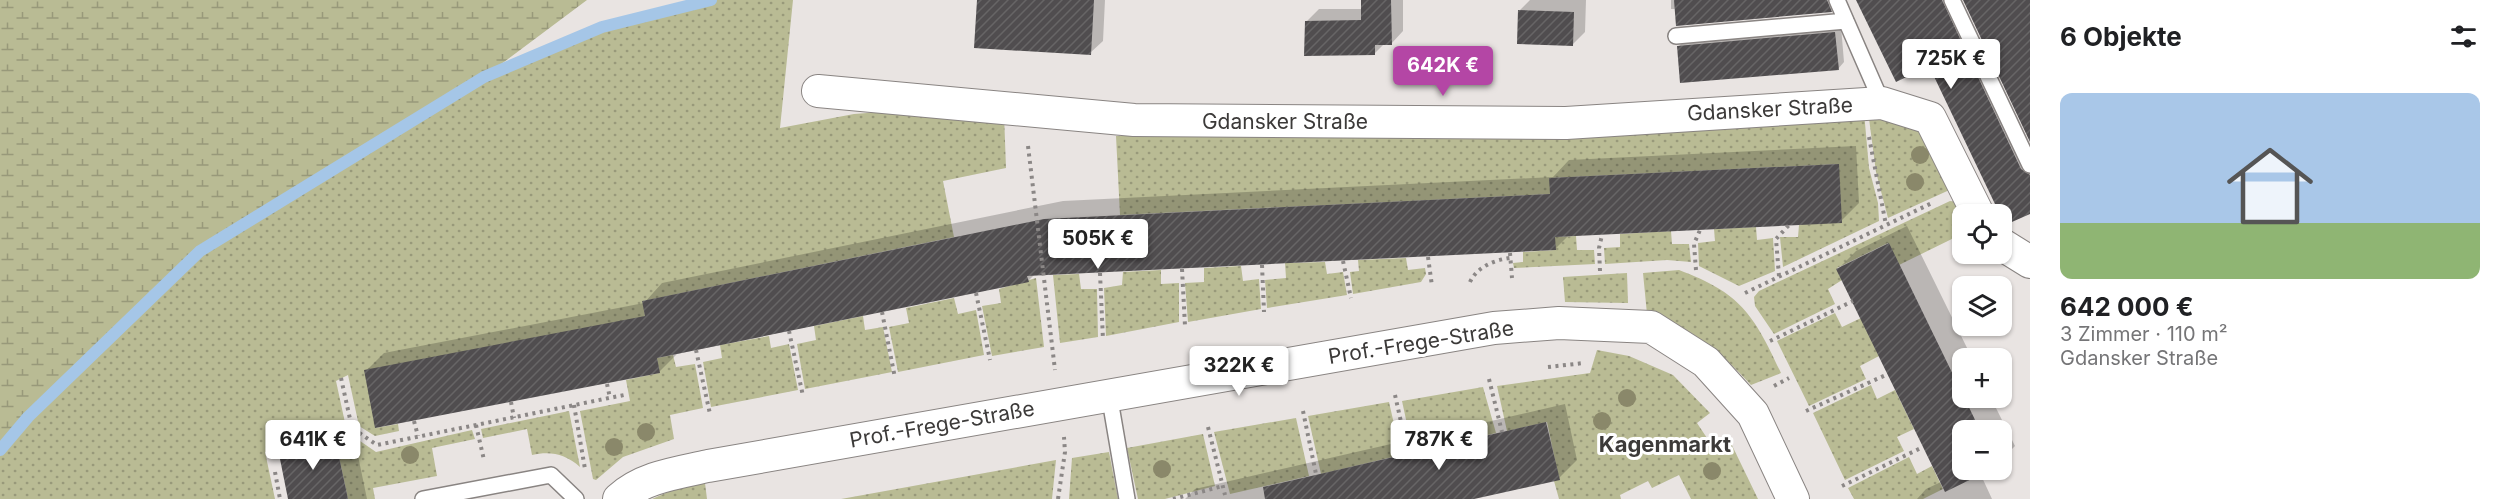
<!DOCTYPE html>
<html lang="de">
<meta charset="utf-8">
<style>
:root{--surface:#fff;--page:#f2f2f2;--text:#202124;--muted:#757577;--accent:#b446a5}
body{margin:0;font-family:Inter,sans-serif;background:var(--page);color:var(--text);height:100vh;display:flex;flex-direction:column;font-size:22px;white-space:nowrap}
*{box-sizing:border-box;margin:0}
p{font-size:20px;color:var(--muted)}
.icon{flex:none;width:33px;height:33px;fill:none;stroke:currentColor;stroke-width:2;stroke-linecap:round;stroke-linejoin:round}
.map{position:relative;flex:1;overflow:hidden}
.drawer{display:flex;flex-direction:column;background:var(--surface);width:480px}
.drawer>*{flex:none}
.fabs{position:absolute;left:1952px;top:204px;display:grid;gap:12px}
.fabs a{display:grid;place-items:center;width:60px;height:60px;border-radius:12px;background:var(--surface);box-shadow:0 2px 4px #0004;font-size:30px}
.price{position:absolute;translate:-50% -51px;padding:0 14px;border-radius:6px;background:#fff;color:#222;font-size:20px;line-height:39px;filter:drop-shadow(0 2px 3px #0008)}
.price::after{content:'';position:absolute;left:50%;top:36px;width:18px;height:14px;margin-left:-9px;background:inherit;clip-path:polygon(0 0,100% 0,50% 100%)}
.price.current{background:var(--accent);color:#fff}
ul{padding:0;list-style:none}
li{display:grid;align-content:center;gap:12px;height:318px;padding:0 30px}
li span{display:grid;place-items:center;height:186px;border-radius:12px;color:#555}
li>.icon{margin-inline-start:auto}
span .icon{width:108px;height:108px;fill:#fffc;stroke-width:1}
li b{font-size:26px}
h2{display:flex;justify-content:space-between;align-items:center;height:72px;padding:0 30px;font-size:26px}
main{display:flex;flex:1;min-height:0}
.map>svg:first-child{display:block}
.grass{fill:url(#grass-dots)}
.wetland{fill:url(#wetland-marsh)}
.shadow{fill:#0003}
.lines{fill:none;stroke-linecap:round;stroke-linejoin:round}
.stream{stroke:#a5c6e7;stroke-width:12}
.building{fill:url(#building-hatch)}
.service-casing{stroke:#898482;stroke-width:18}
.minor-casing{stroke:#898482;stroke-width:34}
.path{stroke:#8b8786;stroke-width:4;stroke-dasharray:3 4.5;stroke-linecap:butt}
.service{stroke:#fff;stroke-width:15}
.minor{stroke:#fff;stroke-width:32}
.tree{fill:#8a886a}
.labels{text-anchor:middle;dominant-baseline:central;stroke-width:6;stroke-linejoin:round;paint-order:stroke}
.street-label{font-size:21px;fill:#3c3a39;stroke:#fff}
.neighbourhood-label{font-size:22px;font-weight:bold;fill:#3c3a39;stroke:#fff}
</style>
<main>
<div class="map">
<svg width="2030" height="499" viewBox="0 0 2030 499">
<defs>
<pattern id="grass-dots" width="8" height="8" patternUnits="userSpaceOnUse" patternTransform="scale(1.5)"><rect width="8" height="8" fill="#b9bb94"/><path d="M2 2h.1M6 6h.1" fill="none" stroke="#98997a" stroke-width="1.8" stroke-linecap="round"/></pattern>
<pattern id="wetland-marsh" width="20" height="14" patternUnits="userSpaceOnUse" patternTransform="scale(1.5)"><rect width="20" height="14" fill="#b9bb94"/><path d="M1 5h8M5 5V1M11 12h8M15 12V8" fill="none" stroke="#98997a"/></pattern>
<pattern id="building-hatch" width="6" height="6" patternUnits="userSpaceOnUse" patternTransform="scale(1.5)"><rect width="6" height="6" fill="#504d4f"/><path d="M-1 1l2-2M0 6l6-6M5 7l2-2" fill="none" stroke="#676566"/></pattern>
</defs>
<rect width="100%" height="100%" fill="#e9e4e2"/>
<!-- grass -->
<path class="grass" d="M711 0H793L780 128 854 114 919 109 1004 114 1006 168 943 181 954 237 643 301 645 316 375 428 398 424 399 431 375 436 359 426 348 375 336 381 347 432 376 452 472 430 475 439 432 448 437 476 373 488 375 499H348L335 438 265 452 275 499H0V450L28 417 200 251 484 77 602 27Z
M1868 111 1908 114 1956 187 1888 218 1876 172Z
M1864 112 1869 168 1878 203 1879 221 1783 267 1780 237H1798L1799 225 1838 164 1550 178V194L1120 215 1116 136 1459 130Z
M1950 201 1956 202 1962 215V234L1899 265 1888 243 1837 268 1842 280 1828 289 1835 304 1774 334 1755 306 1754 297 1759 291Z
M1756 227 1757 240 1773 238 1775 271 1739 286 1699 266 1698 243 1715 241 1714 229Z
M1671 231 1672 244H1689L1691 262 1667 260 1605 264 1604 248 1620 247V234Z
M1576 236 1577 250H1594L1595 264 1514 268 1513 263 1523 262V252L1555 250V237Z
M1406 258 1408 270 1425 268 1426 274 1421 282 1353 294 1350 272 1359 271 1358 260Z
M1325 262 1327 274 1343 272 1347 295 1267 308 1265 280 1286 278 1285 263Z
M1241 266 1243 281 1259 279 1261 309 1188 322 1185 283 1204 282V268Z
M1161 270V284L1179 283V322L1106 336 1104 288 1122 285 1123 272Z
M1679 270C1741 293 1754 315 1781 373L1751 385C1721 352 1691 326 1647 314L1643 273Z
M1627 273 1628 303 1565 302 1563 277Z
M1079 274 1081 289H1097L1098 337 1060 343 1053 275Z
M1036 278 1044 347 992 356 982 306 1001 303 999 289Z
M954 298 958 314 976 310 984 355 898 372 889 327 909 323 906 308Z
M1835 313 1842 327 1861 318 1879 356 1860 366 1866 379 1809 406 1777 341Z
M863 316 865 330 883 327 892 372 805 389 797 344 816 340 814 326Z
M769 336 771 348 789 344 798 390 711 407 703 362 722 358 720 345Z
M1597 350 1629 356 1673 375 1710 413 1697 423 1711 444 1727 435 1758 499H1691L1679 475 1652 488 1648 481 1620 495 1621 499H1559L1554 481 1559 479 1547 422 1507 431 1497 386 1590 373Z
M673 355 676 367 695 364 703 408 670 415 674 439 623 457 596 480 593 479 580 411 630 401 626 380 659 373 657 358Z
M1871 385 1877 399 1895 390 1914 429 1897 437 1904 451 1845 480 1813 413Z
M1483 387 1496 433 1413 452 1402 401Z
M1389 402 1401 455 1321 474 1308 416Z
M569 411 580 467C565 454 551 451 532 455L527 429 483 438 481 429Z
M1296 418 1309 476 1230 494 1214 432Z
M1203 434 1215 486 1165 499H1138L1127 448Z
M1109 452 1118 499H1069L1072 458Z
M1909 457 1917 474 1932 466 1943 489 1923 499H1854L1848 488Z
M1056 460 1052 499H841Z
M705 483 707 499H652L677 488Z"/>
<!-- wetland -->
<path class="wetland" d="M0 0H587L484 77 200 251 28 417 0 450Z"/>
<!-- shadow -->
<path class="shadow" d="M979 0H1105L1103 41 1090 53Z
M1363 0H1403V31L1391 44H1384L1375 53 1306 22 1319 9H1362Z
M1530 0H1586L1585 32 1573 44 1519 11Z
M1671 0H1836L1838 5 1831 11 1671 9Z
M1858 0H1951L2030 165V212L1930 64Z
M1841 26 1844 62 1838 69 1679 46 1685 40Z
M1856 146 1859 203 1841 221 1569 235 1555 249 1035 274 1028 281 677 354 659 372 366 371 384 353 644 303 662 283 1063 201 1553 177 1569 160Z
M1907 226 1972 358H1962V398H1991L2015 446 2001 460V430H1962V470H1987L1980 473 1992 499H1917L1926 489 1941 482 1838 269 1856 251Z
M1565 404 1577 460 1559 478 1467 499H1185L1195 489Z
M351 422 367 499H289L279 450 295 434Z"/>
<g class="lines">
<!-- stream -->
<path class="stream" d="M0 450 28 417 200 251 484 77 602 27 711 0"/>
</g>
<!-- building -->
<path class="building" d="M977 0H1094L1091 55 974 48Z
M1361 0H1391L1392 45H1375V55L1304 56 1305 21 1361 20Z
M1674 0H1827L1832 12 1676 26Z
M1856 0H1942L2021 169 2030 175V214L2005 225 1929 66 1896 82Z
M1963 0H2030V142Z
M1518 10 1574 12 1573 46 1517 44Z
M1835 32 1839 70 1680 83 1677 46Z
M1839 164 1842 223 1555 237 1556 250 1027 276 1029 282 657 358 660 373 375 428 364 370 645 316 642 301 1044 219 1550 194 1549 178Z
M1889 243 1980 430H1962V470H1990L1945 492 1836 269Z
M1546 422 1560 480 1474 499H1265L1263 487Z
M335 438 348 499H288L278 449Z"/>
<g class="lines">
<!-- service casing -->
<g class="service-casing">
<path id="service" d="M1837 0 1882 103
M1952 0 2030 165
M1676 36 1846 21
M1109 394 1127 499
M423 499 551 475 576 499"/>
</g>
<!-- minor casing -->
<g class="minor-casing">
<path id="minor" d="M818 91 1134 120 1566 123 1882 103 1930 118 1978 214
M2001 244 2030 262
M619 499C643 477 677 473 708 466L1494 328 1559 323 1651 327 1706 362 1753 414 1793 499"/>
</g>
<!-- path -->
<path class="path" d="M1869 137 1886 225
M1028 146 1055 370
M1510 253 1512 278
M1428 257 1432 286
M1343 261 1351 298
M1262 265 1264 312
M1182 269 1185 326
M1696 270 1694 244 1700 230
M1600 271 1599 248 1602 235
M1100 273 1103 340
M1779 276 1776 239 1789 225
M1470 282C1477 267 1494 260 1510 258
M976 293 990 360
M1745 293 1934 202
M882 312 895 378
M789 331 803 396
M1770 341 1853 301
M696 350 710 414
M1548 367 1584 363
M341 378 352 428 377 445 624 395
M1489 379 1502 432
M607 384 610 398
M1774 386 1789 378
M1395 395 1408 453
M511 402 514 418
M574 405 585 469
M1303 411 1316 474
M1806 411 1888 374
M414 421 418 436
M476 425 484 460
M1208 427 1225 495
M275 472 280 499
M1842 486 1923 447
M1058 499 1065 452 1064 437
M1173 499 1223 486"/>
<!-- service -->
<use href="#service" class="service"/>
<!-- minor -->
<use href="#minor" class="minor"/>
</g>
<!-- trees -->
<g class="tree">
<circle cx="1920" cy="155" r="9"/>
<circle cx="1915" cy="182" r="9"/>
<circle cx="1627" cy="398" r="9"/>
<circle cx="1602" cy="421" r="9"/>
<circle cx="646" cy="432" r="9"/>
<circle cx="614" cy="447" r="9"/>
<circle cx="410" cy="455" r="9"/>
<circle cx="1162" cy="469" r="9"/>
<circle cx="1712" cy="471" r="9"/>
</g>
<g class="labels">
<!-- street labels -->
<g class="street-label">
<text transform="translate(1770 109) rotate(-3)">Gdansker Straße</text>
<text x="1285" y="121">Gdansker Straße</text>
<text transform="translate(1421 342) rotate(-9)">Prof.-Frege-Straße</text>
<text transform="translate(942 424) rotate(-10)">Prof.-Frege-Straße</text>
</g>
<!-- neighbourhood labels -->
<g class="neighbourhood-label">
<text x="1665" y="444">Kagenmarkt</text>
</g>
</g>
</svg>
<div class="fabs">
<a><svg class="icon" aria-label="locate" viewBox="0 0 24 24"><circle cx="12" cy="12" r="6"/><path d="M12 2v4M12 18v4M2 12h4M18 12h4"/></svg></a>
<a><svg class="icon" aria-label="layers" viewBox="0 0 24 24"><path d="M12 4l9 5-9 5-9-5zM3 14l9 5 9-5"/></svg></a>
<a>+</a>
<a>−</a>
</div>
<b class="price" style="left:1951px;top:90px">725K €</b>
<b class="price current" style="left:1443px;top:97px">642K €</b>
<b class="price" style="left:1098px;top:270px">505K €</b>
<b class="price" style="left:1239px;top:397px">322K €</b>
<b class="price" style="left:313px;top:471px">641K €</b>
<b class="price" style="left:1439px;top:471px">787K €</b>
</div>
<section class="drawer">
<h2>6 Objekte<svg class="icon" aria-label="filters" viewBox="0 0 24 24"><path d="M4 7h16M4 17h16"/><circle cx="9" cy="7" r="2"/><circle cx="15" cy="17" r="2"/></svg></h2>
<ul>
<li><span style="background:linear-gradient(#a9c7e8 70%,#8fb573 0)"><svg class="icon" aria-label="home" viewBox="0 0 24 24"><path d="M3 11l9-7 9 7M6 9v11h12V9"/></svg></span><div><b>642 000 €</b><p>3 Zimmer · 110 m²</p><p>Gdansker Straße</p></div></li>
</ul>
</section>
</main>
